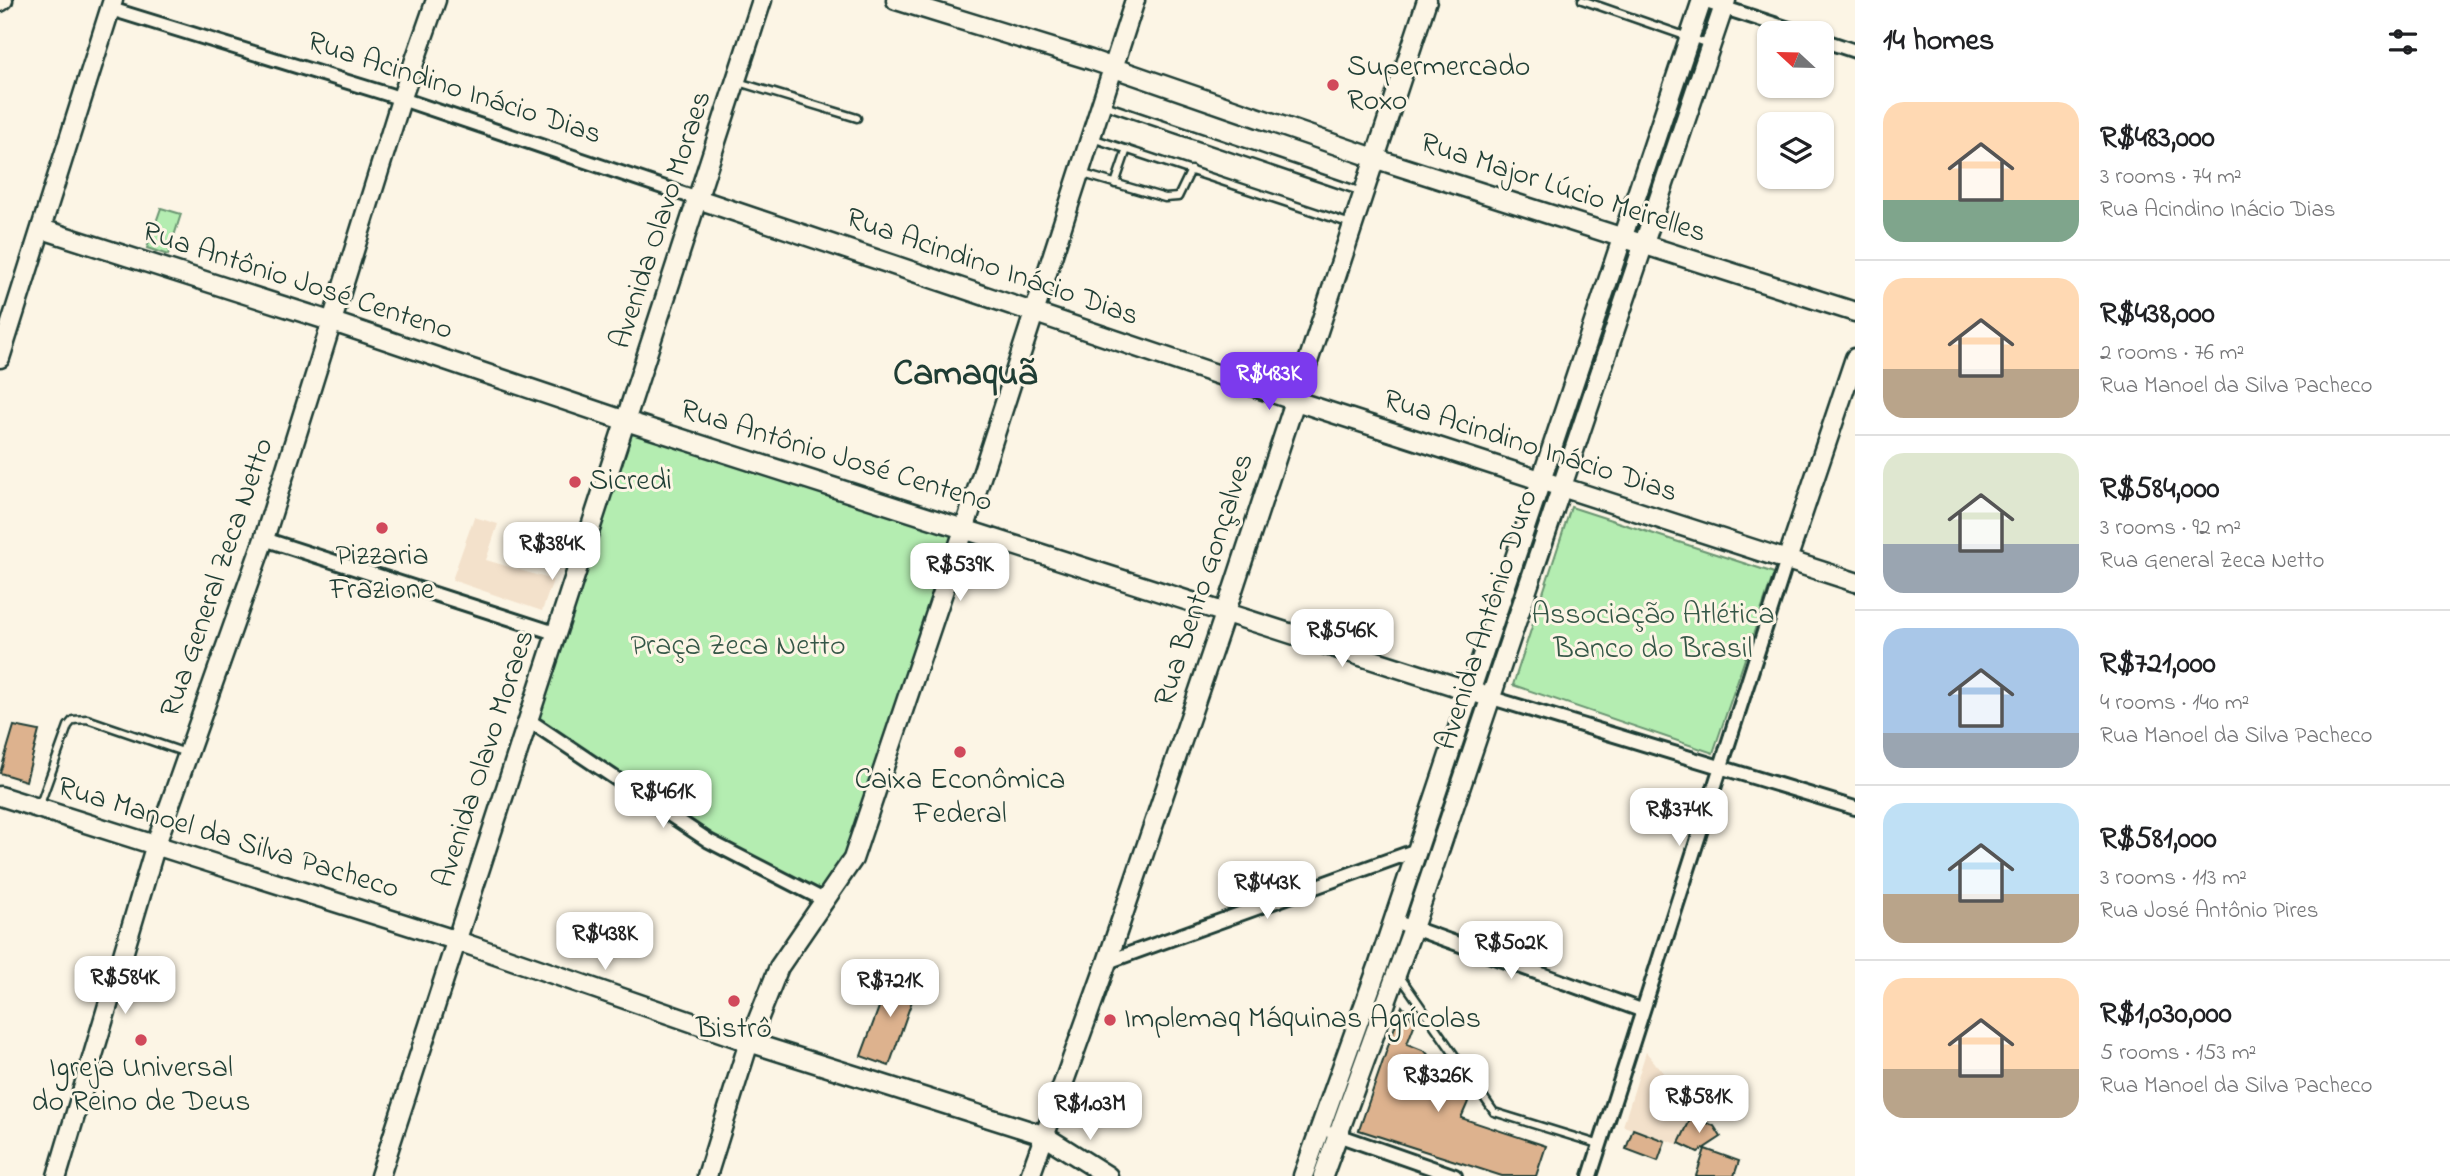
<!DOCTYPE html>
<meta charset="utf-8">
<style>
:root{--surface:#fff;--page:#f2f2f2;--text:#202124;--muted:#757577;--line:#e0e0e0;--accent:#7c3aed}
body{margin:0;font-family:"Indie Flower",sans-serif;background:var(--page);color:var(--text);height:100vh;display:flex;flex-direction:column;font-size:26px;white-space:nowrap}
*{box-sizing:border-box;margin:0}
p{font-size:23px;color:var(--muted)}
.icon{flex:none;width:38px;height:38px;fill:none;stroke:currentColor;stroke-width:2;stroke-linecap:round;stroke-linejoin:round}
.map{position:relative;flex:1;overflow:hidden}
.drawer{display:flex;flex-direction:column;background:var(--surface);width:595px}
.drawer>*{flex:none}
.needle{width:46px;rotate:292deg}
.fabs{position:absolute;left:1757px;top:21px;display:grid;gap:14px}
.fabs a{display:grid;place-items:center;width:77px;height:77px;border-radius:14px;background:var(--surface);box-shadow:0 2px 5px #0004;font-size:35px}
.price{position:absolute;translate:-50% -60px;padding:0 16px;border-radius:14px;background:#fff;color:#222;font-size:23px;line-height:46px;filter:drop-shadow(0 2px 4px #0008)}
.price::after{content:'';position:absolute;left:50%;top:42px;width:21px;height:16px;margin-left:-10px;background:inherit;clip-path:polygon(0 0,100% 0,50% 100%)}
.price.on{background:var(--accent);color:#fff}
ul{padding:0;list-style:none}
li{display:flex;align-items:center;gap:21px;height:175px;padding:0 28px}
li+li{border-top:2px solid var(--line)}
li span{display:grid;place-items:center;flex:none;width:196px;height:140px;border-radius:21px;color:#555}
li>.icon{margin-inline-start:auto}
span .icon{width:84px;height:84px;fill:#fffc;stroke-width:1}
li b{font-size:30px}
h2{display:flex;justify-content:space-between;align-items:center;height:84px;padding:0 28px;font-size:30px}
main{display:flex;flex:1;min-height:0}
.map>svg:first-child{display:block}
.built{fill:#f3e1cb}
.green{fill:#b4edb1;stroke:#6a9572;stroke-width:2}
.building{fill:#ddb28e;stroke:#1f3d34;stroke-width:2}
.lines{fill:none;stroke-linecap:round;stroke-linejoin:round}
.lane-casing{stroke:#1f3d34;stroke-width:11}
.street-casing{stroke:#1f3d34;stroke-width:18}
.secondary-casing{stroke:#1f3d34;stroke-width:23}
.lane{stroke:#fcf5e5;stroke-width:6}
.street{stroke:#fcf5e5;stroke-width:12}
.secondary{stroke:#fcf5e5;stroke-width:18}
.poi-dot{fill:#d1495b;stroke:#fcf5e5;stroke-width:2.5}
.labels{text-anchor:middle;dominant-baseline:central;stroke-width:6;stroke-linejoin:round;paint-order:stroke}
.poi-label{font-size:30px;fill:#1f3d34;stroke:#fcf5e5}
.street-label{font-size:30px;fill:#1f3d34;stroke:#fcf5e5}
.park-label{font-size:30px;fill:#355747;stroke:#fcf5e5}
.district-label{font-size:37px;font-weight:bold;fill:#1f3d34;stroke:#fcf5e5}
</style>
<main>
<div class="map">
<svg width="1855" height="1176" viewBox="0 0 1855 1176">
<rect width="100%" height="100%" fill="#fcf5e5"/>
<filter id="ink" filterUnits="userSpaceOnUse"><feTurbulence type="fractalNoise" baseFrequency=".0143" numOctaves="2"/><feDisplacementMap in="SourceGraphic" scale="14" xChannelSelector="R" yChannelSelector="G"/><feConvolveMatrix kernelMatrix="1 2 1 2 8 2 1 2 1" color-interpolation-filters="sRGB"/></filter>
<g filter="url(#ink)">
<!-- built -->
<path class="built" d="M474 517 498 524 486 560 553 580 542 611 452 580Z
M1646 1052 1703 1121 1690 1148 1623 1126Z"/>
<!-- green -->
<path class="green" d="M161 208 181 214 168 255 147 248Z
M627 425 957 530 847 859 823 893 710 834 535 725Z
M1571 507 1774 573 1713 753 1513 685Z"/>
<!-- building -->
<path class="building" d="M14 726 39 731 26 781 0 773Z
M892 972 919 981 889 1066 861 1056Z
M1402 1006 1415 1023 1407 1044 1425 1051 1468 1102 1461 1118 1546 1146 1536 1176H1502L1359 1130Z
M1692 1116 1714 1126 1721 1137 1698 1152 1679 1143Z
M1633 1129 1665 1141 1658 1161 1626 1149Z
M1705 1149 1739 1161 1734 1176H1696Z"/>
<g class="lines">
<!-- lane casing -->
<g class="lane-casing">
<path id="lane" d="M1582 0 1708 44
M738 82 857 118
M1105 105 1362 192
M1092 138 1351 224
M1080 173 1165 198 1178 197 1191 170
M1115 184 1127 149
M39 807 68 726 73 720 87 719 186 753
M1399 975 1494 1112 1601 1145"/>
</g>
<!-- street casing -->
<g class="street-casing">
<path id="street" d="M1700 0 1802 33
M111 9 387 94 698 199
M1822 40 1855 51
M264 539 555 633
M1492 698 1855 808
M527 719 709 841 824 900
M1394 921 1641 1010
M1107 962 1417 850
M1332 1133 1455 1176
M1590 1176 1787 560"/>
</g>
<!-- secondary casing -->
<g class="secondary-casing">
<path id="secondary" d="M896 0 1091 60 1389 163 1855 312
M0 2 3 0
M698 199 1308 405 1855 582
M42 229 333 322 626 421 1492 698
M0 358 113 0
M1787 560 1855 358
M0 796 455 940 749 1042 1043 1135 1108 1176
M57 1176 156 844 264 539 401 100 436 0
M380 1176 762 0
M707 1176 749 1042 779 967 853 859 965 527 1135 0
M1030 1176 1107 962 1226 611 1427 0
M1303 1176 1379 964 1702 0
M1323 1176 1413 928 1726 0"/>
</g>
<!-- lane -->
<use href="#lane" class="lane"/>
<!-- street -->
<use href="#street" class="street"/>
<!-- secondary -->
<use href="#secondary" class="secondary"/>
</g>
</g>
<!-- markers -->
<g class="poi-dot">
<circle cx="1333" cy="85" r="7"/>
<circle cx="575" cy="482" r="7"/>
<circle cx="382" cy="528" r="7"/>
<circle cx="960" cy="752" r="7"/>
<circle cx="734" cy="1001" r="7"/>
<circle cx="1110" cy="1020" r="7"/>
<circle cx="141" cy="1040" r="7"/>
</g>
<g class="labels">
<!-- poi labels -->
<g class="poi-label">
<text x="1347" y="68" text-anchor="start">Supermercado<tspan x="1347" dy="34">Roxo</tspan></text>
<text x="589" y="482" text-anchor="start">Sicredi</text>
<text x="382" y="557">Pizzaria<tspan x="382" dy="34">Frazione</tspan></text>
<text x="960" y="781">Caixa Econômica<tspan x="960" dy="34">Federal</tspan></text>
<text x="1124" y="1020" text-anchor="start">Implemaq Máquinas Agrícolas</text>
<text x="734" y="1030">Bistrô</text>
<text x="141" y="1069">Igreja Universal<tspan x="141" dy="34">do Reino de Deus</tspan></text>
</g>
<!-- street labels -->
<g class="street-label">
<text transform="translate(454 89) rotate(18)">Rua Acindino Inácio Dias</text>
<text transform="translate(1563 189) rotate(18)">Rua Major Lúcio Meirelles</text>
<text transform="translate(662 220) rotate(-72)">Avenida Olavo Moraes</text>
<text transform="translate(992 268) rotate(19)">Rua Acindino Inácio Dias</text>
<text transform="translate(297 282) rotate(18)">Rua Antônio José Centeno</text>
<text transform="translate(1530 447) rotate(18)">Rua Acindino Inácio Dias</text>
<text transform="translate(836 457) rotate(17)">Rua Antônio José Centeno</text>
<text transform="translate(218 578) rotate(-71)">Rua General Zeca Netto</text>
<text transform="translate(1205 580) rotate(-72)">Rua Bento Gonçalves</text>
<text transform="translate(1488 620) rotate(-72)">Avenida Antônio Duro</text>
<text transform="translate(485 759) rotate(-72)">Avenida Olavo Moraes</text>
<text transform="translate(228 839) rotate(17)">Rua Manoel da Silva Pacheco</text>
</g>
<!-- park labels -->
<g class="park-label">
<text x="1653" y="616">Associação Atlética<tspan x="1653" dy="34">Banco do Brasil</tspan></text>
<text x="738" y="647">Praça Zeca Netto</text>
</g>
<!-- district labels -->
<g class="district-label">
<text x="965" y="375">Camaquã</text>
</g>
</g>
</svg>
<div class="fabs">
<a><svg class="needle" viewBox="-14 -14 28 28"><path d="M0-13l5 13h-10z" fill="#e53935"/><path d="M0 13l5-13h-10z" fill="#757577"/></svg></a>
<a><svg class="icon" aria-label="layers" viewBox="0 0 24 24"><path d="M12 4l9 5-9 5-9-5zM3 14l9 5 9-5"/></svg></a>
</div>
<b class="price on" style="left:1269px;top:412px">R$483K</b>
<b class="price" style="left:552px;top:582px">R$384K</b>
<b class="price" style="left:960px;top:603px">R$539K</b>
<b class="price" style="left:1342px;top:669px">R$546K</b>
<b class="price" style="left:663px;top:830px">R$461K</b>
<b class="price" style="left:1679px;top:848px">R$374K</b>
<b class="price" style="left:1267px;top:921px">R$443K</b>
<b class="price" style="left:605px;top:972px">R$438K</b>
<b class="price" style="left:1511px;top:981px">R$502K</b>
<b class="price" style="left:125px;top:1016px">R$584K</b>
<b class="price" style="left:890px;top:1019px">R$721K</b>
<b class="price" style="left:1438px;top:1114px">R$326K</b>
<b class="price" style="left:1699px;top:1135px">R$581K</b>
<b class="price" style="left:1090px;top:1142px">R$1.03M</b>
</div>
<section class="drawer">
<h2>14 homes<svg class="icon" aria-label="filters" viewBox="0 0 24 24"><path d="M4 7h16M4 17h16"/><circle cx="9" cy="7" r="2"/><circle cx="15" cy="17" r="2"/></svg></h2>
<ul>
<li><span style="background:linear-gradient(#ffd9b3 70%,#7fa58c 0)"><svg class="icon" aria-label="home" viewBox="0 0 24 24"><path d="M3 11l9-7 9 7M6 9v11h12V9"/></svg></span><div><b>R$483,000</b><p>3 rooms · 74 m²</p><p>Rua Acindino Inácio Dias</p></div></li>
<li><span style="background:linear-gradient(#ffd9b3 65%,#b9a48a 0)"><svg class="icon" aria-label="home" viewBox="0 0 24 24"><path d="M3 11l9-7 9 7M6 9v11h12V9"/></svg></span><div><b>R$438,000</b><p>2 rooms · 76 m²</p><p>Rua Manoel da Silva Pacheco</p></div></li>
<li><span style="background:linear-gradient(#dfe7d0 65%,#9aa5b1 0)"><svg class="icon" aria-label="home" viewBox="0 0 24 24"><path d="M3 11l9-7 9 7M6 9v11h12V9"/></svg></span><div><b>R$584,000</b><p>3 rooms · 92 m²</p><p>Rua General Zeca Netto</p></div></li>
<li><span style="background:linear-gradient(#a9c7e8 75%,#9aa5b1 0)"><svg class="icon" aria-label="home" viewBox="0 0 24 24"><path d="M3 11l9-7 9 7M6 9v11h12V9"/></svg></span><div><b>R$721,000</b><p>4 rooms · 140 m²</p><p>Rua Manoel da Silva Pacheco</p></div></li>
<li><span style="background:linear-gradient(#bfe0f5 65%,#b9a48a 0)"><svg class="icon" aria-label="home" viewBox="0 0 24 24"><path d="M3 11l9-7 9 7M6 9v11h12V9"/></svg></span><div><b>R$581,000</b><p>3 rooms · 113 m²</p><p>Rua José Antônio Pires</p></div></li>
<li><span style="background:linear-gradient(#ffd9b3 65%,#b9a48a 0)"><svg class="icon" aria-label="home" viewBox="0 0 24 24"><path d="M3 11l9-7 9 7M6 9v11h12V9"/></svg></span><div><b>R$1,030,000</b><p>5 rooms · 153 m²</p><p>Rua Manoel da Silva Pacheco</p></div></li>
</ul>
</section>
</main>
